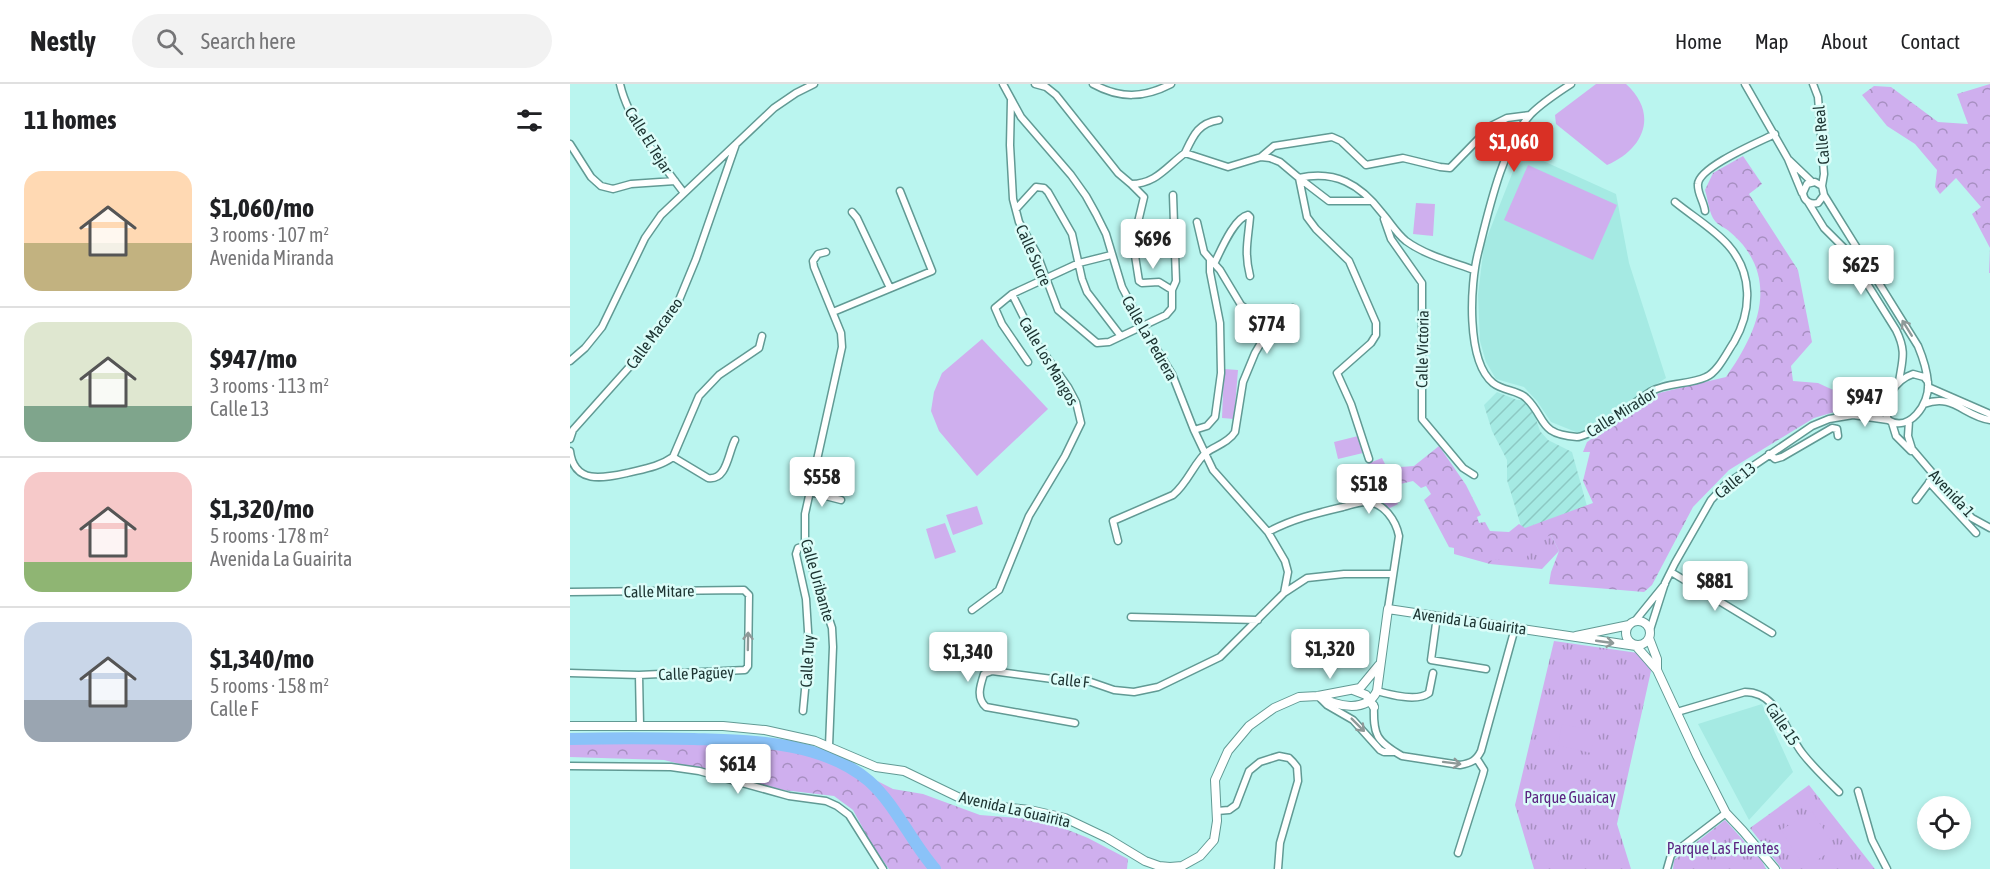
<!DOCTYPE html>
<meta charset="utf-8">
<style>
:root{--surface:#fff;--page:#f2f2f2;--text:#202124;--muted:#757577;--line:#e0e0e0;--accent:#d93025}
body{margin:0;font-family:"Asap Condensed",sans-serif;background:var(--page);color:var(--text);height:100vh;display:flex;flex-direction:column;font-size:22px;white-space:nowrap}
*{box-sizing:border-box;margin:0}
p{font-size:20px;color:var(--muted)}
.icon{flex:none;width:33px;height:33px;fill:none;stroke:currentColor;stroke-width:2;stroke-linecap:round;stroke-linejoin:round}
.map{position:relative;flex:1;overflow:hidden}
.details{display:flex;flex-direction:column;background:var(--surface);width:570px}
.details>*{flex:none}
.tools{position:absolute;left:1347px;top:712px;display:grid;gap:12px}
.tools a{display:grid;place-items:center;width:54px;height:54px;border-radius:50%;background:var(--surface);box-shadow:0 3px 9px #0003;font-size:30px}
.price{position:absolute;translate:-50% -51px;padding:0 14px;border-radius:6px;background:#fff;color:#222;font-size:20px;line-height:39px;filter:drop-shadow(0 2px 3px #0008)}
.price::after{content:'';position:absolute;left:50%;top:36px;width:18px;height:14px;margin-left:-9px;background:inherit;clip-path:polygon(0 0,100% 0,50% 100%)}
.price.active{background:var(--accent);color:#fff}
ul{padding:0;list-style:none}
li{display:flex;align-items:center;gap:18px;height:150px;padding:0 24px}
li+li{border-top:2px solid var(--line)}
li span{display:grid;place-items:center;flex:none;width:168px;height:120px;border-radius:18px;color:#555}
li>.icon{margin-inline-start:auto}
span .icon{width:72px;height:72px;fill:#fffc;stroke-width:1}
li b{font-size:26px}
h2{display:flex;justify-content:space-between;align-items:center;height:72px;padding:0 24px;font-size:26px}
header{display:flex;align-items:center;gap:36px;box-sizing:border-box;height:84px;padding:0 30px;background:var(--surface);border-bottom:2px solid var(--line)}
header strong{font-size:28px}
nav{display:flex;gap:33px;margin-inline-start:auto;font-size:21px}
.search{width:420px;height:54px;background:var(--page);display:flex;align-items:center;gap:15px;box-sizing:border-box;padding:0 21px;border-radius:33px;color:var(--muted);font-size:22px}
main{display:flex;flex:1;min-height:0}
.map>svg:first-child{display:block}
.built{fill:#a5eae3}
.industrial{fill:url(#industrial-furrows)}
.grass{fill:url(#grass-tufts)}
.forest{fill:url(#forest-crowns)}
.garden{fill:#cfafee}
.lines{fill:none;stroke-linecap:round;stroke-linejoin:round}
.river{stroke:#8ac2f8;stroke-width:12}
.minor-casing{stroke:#619a94;stroke-width:9}
.tertiary-casing{stroke:#619a94;stroke-width:10}
.minor{stroke:#fff;stroke-width:6}
.tertiary{stroke:#fff;stroke-width:8}
.oneway{stroke:#8e9998}
.labels{text-anchor:middle;dominant-baseline:central;stroke-width:5;stroke-linejoin:round;paint-order:stroke}
.street-label{font-size:16px;fill:#1c3331;stroke:#dbfdf9}
.park-label{font-size:16px;fill:#5c2582;stroke:#dbfdf9}
</style>
<header>
<strong>Nestly</strong>
<div class="search"><svg class="icon" aria-label="search" viewBox="0 0 24 24"><circle cx="10" cy="10" r="6"/><path d="M15 15l6 6"/></svg>Search here</div>
<nav><a>Home</a><a>Map</a><a>About</a><a>Contact</a></nav>
</header>
<main>
<section class="details">
<h2>11 homes<svg class="icon" aria-label="filters" viewBox="0 0 24 24"><path d="M4 7h16M4 17h16"/><circle cx="9" cy="7" r="2"/><circle cx="15" cy="17" r="2"/></svg></h2>
<ul>
<li><span style="background:linear-gradient(#ffd9b3 60%,#c2b280 0)"><svg class="icon" aria-label="home" viewBox="0 0 24 24"><path d="M3 11l9-7 9 7M6 9v11h12V9"/></svg></span><div><b>$1,060/mo</b><p>3 rooms · 107 m²</p><p>Avenida Miranda</p></div></li>
<li><span style="background:linear-gradient(#dfe7d0 70%,#7fa58c 0)"><svg class="icon" aria-label="home" viewBox="0 0 24 24"><path d="M3 11l9-7 9 7M6 9v11h12V9"/></svg></span><div><b>$947/mo</b><p>3 rooms · 113 m²</p><p>Calle 13</p></div></li>
<li><span style="background:linear-gradient(#f6c9c9 75%,#8fb573 0)"><svg class="icon" aria-label="home" viewBox="0 0 24 24"><path d="M3 11l9-7 9 7M6 9v11h12V9"/></svg></span><div><b>$1,320/mo</b><p>5 rooms · 178 m²</p><p>Avenida La Guairita</p></div></li>
<li><span style="background:linear-gradient(#c9d6e8 65%,#9aa5b1 0)"><svg class="icon" aria-label="home" viewBox="0 0 24 24"><path d="M3 11l9-7 9 7M6 9v11h12V9"/></svg></span><div><b>$1,340/mo</b><p>5 rooms · 158 m²</p><p>Calle F</p></div></li>
</ul>
</section>
<div class="map">
<svg width="1420" height="785" viewBox="0 0 1420 785">
<defs>
<pattern id="industrial-furrows" width="10" height="10" patternUnits="userSpaceOnUse" patternTransform="scale(1.5)"><rect width="10" height="10" fill="#a5eae3"/><path d="M-1 1l2-2M0 10L10 0M9 11l2-2" fill="none" stroke="#8dc9c3"/></pattern>
<pattern id="grass-tufts" width="24" height="20" patternUnits="userSpaceOnUse" patternTransform="scale(1.5)"><rect width="24" height="20" fill="#cfafee"/><path d="M3 7l-1-3M5 7V3M7 7l1-3M15 17l-1-3M17 17v-4M19 17l1-3" fill="none" stroke="#a78fc1"/></pattern>
<pattern id="forest-crowns" width="20" height="18" patternUnits="userSpaceOnUse" patternTransform="scale(1.5)"><rect width="20" height="18" fill="#cfafee"/><path d="M2 6a3 3 0 1 1 6 0M12 15a3 3 0 1 1 6 0" fill="none" stroke="#a78fc1"/></pattern>
</defs>
<rect width="100%" height="100%" fill="#baf5ef"/>
<!-- built -->
<path class="built" d="M951 67 1046 110 1059 179 1096 294 1011 350 981 338 967 317 954 303 926 295 916 278 910 257 908 211 914 161Z
M1192 620 1223 688 1179 736 1128 640Z"/>
<!-- industrial -->
<path class="industrial" d="M927 308 947 316H954L965 332 970 347 978 356 1002 368 1020 433 1010 434 957 462 937 396V376L922 347 914 321Z"/>
<!-- grass -->
<path class="grass" d="M981 451 989 467 972 485 920 480 921 476 955 452Z
M984 557 1068 569 1081 587 1047 740 1061 785H964L945 721Z
M1239 701 1305 785H1212L1180 744Z
M1155 736 1192 777 1196 785H1103L1104 776Z"/>
<!-- forest -->
<path class="forest" d="M1420 0V189H1419L1420 164 1402 130 1411 123 1386 94 1370 110 1365 103 1367 86 1345 60 1317 42 1292 11 1304 2 1321 3 1368 38 1398 40 1387 10Z
M1173 72 1192 100 1179 110 1228 186 1242 258 1221 282 1223 297 1248 299 1285 316 1281 323 1244 334 1159 386 1123 423 1082 501 1074 508 979 500 981 488 989 467 981 451 966 457 955 453 952 456 962 466 955 475 922 476 920 480 884 470V464L879 463 854 416 861 410 856 402 851 404 843 397 822 402 828 420 816 426 810 420 794 414 793 404 798 400 792 382 812 374 817 384 844 382 869 362 896 401 911 431 907 433 909 439 915 438 920 447 939 448 949 440 955 444 1023 419 1013 397 1020 368H1013L1017 358 1089 309 1156 293C1182 256 1207 208 1176 165 1172 159 1166 153 1160 148 1156 144 1149 142 1145 137 1139 130 1138 115 1135 106L1143 89Z
M0 651H127L173 653 239 662 323 705 353 710 410 731 473 736 518 754 558 775 557 785H319L302 761 283 726 264 712 213 706 94 676 0 673Z"/>
<!-- garden -->
<path class="garden" d="M1026 0H1056C1089 30 1074 65 1037 81L986 40 985 31Z
M958 81 1047 121 1023 176 934 136Z
M846 119 865 120 863 152 843 150Z
M412 255 478 325 407 392 369 347 361 327 364 308 372 289Z
M654 285 668 286 664 335 652 334Z
M788 352 793 369 768 375 764 358Z
M407 422 413 440 383 451 376 431Z
M375 439 386 468 365 475 356 445Z
M992 640 1026 647 1021 669 988 661Z
M1242 727 1265 764 1235 784 1211 746Z"/>
<g class="lines">
<!-- river -->
<path class="river" d="M0 655C41 654 82 654 124 655 183 657 252 657 299 697 326 721 341 758 365 785"/>
<!-- minor casing -->
<g class="minor-casing">
<path id="minor" d="M50 0C58 36 91 79 114 109
M433 0 451 33 501 91 516 112 526 130 536 150 552 203 572 241 602 290 624 346 643 386 698 448 715 477 718 488 714 509
M465 0 476 3 486 11 548 89 561 100C586 100 596 83 615 69L658 83 691 73 700 74 710 78 729 94C765 86 790 100 812 129 820 138 826 149 836 157 855 171 882 178 904 186
M523 0C550 15 574 14 601 0
M1001 0C987 9 973 18 961 30 933 60 918 129 908 169 900 200 896 277 923 299 933 307 948 306 956 314 977 334 967 350 1007 353 1021 353 1065 318 1080 308 1097 298 1119 301 1136 293 1148 288 1157 268 1164 258 1182 227 1183 189 1158 161 1144 145 1122 132 1105 118
M1175 0 1218 75 1232 109
M1243 0 1248 13 1254 90 1252 102 1254 111 1248 119C1240 121 1234 117 1233 109L1237 100 1245 98 1252 102
M441 16 440 61 443 115 449 138 467 170 488 226 527 259 539 258 596 231 602 224V206L589 198 572 199 569 197 563 159 574 113 561 100
M0 60 21 93 31 102 43 105 61 100 105 97
M915 65 931 51 951 45
M615 69C623 52 628 39 649 36
M691 73 704 62 762 53 771 57 796 81 833 74 870 83 880 84 921 42 937 34 960 31
M1219 76 1242 98
M729 94 737 133 746 145 779 177 806 239V251L801 259 767 289 781 320 799 375
M729 94 759 117H801
M1254 111 1348 262C1353 274 1357 287 1358 299 1360 320 1339 349 1318 336 1311 318 1325 296 1343 290L1354 293 1358 298
M1238 118 1254 144 1276 166 1326 246C1337 268 1332 276 1329 298
M446 125 466 103 474 104 478 108 502 150 512 195 517 208 550 251
M1135 127C1134 118 1127 109 1128 100 1129 83 1189 58 1205 50
M282 128 287 134 320 204
M814 135 821 155 852 199V335L893 384 904 391
M256 168 248 170 243 177 244 183 271 249 272 263 235 430V462L262 544 263 563 259 662
M645 178C651 166 664 134 678 131L680 133C678 156 674 168 680 192
M602 206 606 197 603 111
M442 210 425 224 432 240 458 278
M263 228 362 187 330 107
M694 241 723 224
M0 277 15 264 32 243 75 154 91 131 204 24 226 9 244 0
M1358 303 1420 330
M1354 320C1384 309 1393 332 1420 336
M1276 331 1312 317 1318 312
M1339 337 1338 352 1342 365 1393 425 1402 434 1420 444
M1322 339 1326 352 1341 367
M624 346 637 342 645 333 651 289 650 239 640 188V175L634 168 627 138
M0 355 3 346 62 280 107 221 126 175 166 60
M0 367C4 401 34 394 57 389 73 385 89 383 103 373L129 312 149 291 189 264 192 252
M1199 370 1205 375 1212 373 1262 344 1267 345 1268 352
M103 373 138 394C157 397 158 369 165 356
M1359 398 1406 449
M240 408 271 416
M1346 416 1361 396
M698 448C722 435 747 429 773 423 780 421 789 418 796 418 814 418 826 437 829 452L818 525
M548 457 543 437 603 411C618 399 625 377 637 368 646 362 659 358 665 348L673 298 685 269 695 252V245L690 235 671 221 650 186 640 175
M1101 488 1202 549
M0 508 174 506 179 511 178 582 175 586 69 591 0 589
M402 526 429 506 459 432 495 372 511 339 506 318 498 303 466 258 442 210 509 179 541 171
M867 532 861 576 916 585
M561 533 688 536
M1065 537 1095 500
M1080 546 1095 499 1105 479 1141 416 1155 401 1242 342 1259 335 1283 331 1318 336
M69 591 70 641
M807 607C821 611 847 618 859 609L863 589
M751 615 757 621 783 636 810 666 814 668H825
M804 621C803 651 806 657 832 672L890 681C901 679 906 677 911 667L945 544
M233 627 239 563 236 515 226 470 228 464 235 462
M1107 628 1175 608C1209 608 1215 648 1233 670 1244 684 1257 696 1269 708
M505 639 416 623C406 614 410 602 414 590L422 587 505 598 518 597 544 606 564 608 588 603 650 573 714 509 737 494 774 490H823
M0 682 101 683 129 687 219 712 256 717 267 722 279 731 313 785
M1288 707 1302 756 1317 785
M647 727 659 726 666 721 679 687 690 678 709 672 719 674 723 678 727 683 728 697 710 759 708 785
M888 769 913 690 914 686 907 675
M1097 785 1101 771 1156 729"/>
</g>
<!-- tertiary casing -->
<g class="tertiary-casing">
<path id="tertiary" d="M1056 549a12 12 0 1 1 24 0a12 12 0 1 1-24 0Z
M1006 552 1059 541
M1079 554 1087 575V586
M783 606 796 611 804 623
M748 612C766 622 796 630 807 607L818 525 1066 562 1087 586 1127 672 1156 729 1173 747 1205 785
M0 642H153L195 646 245 657 306 683 334 687 392 715 414 721 460 726 495 734 537 754 575 777 589 782 600 783 612 782 630 772 644 756 647 737 645 696 658 667 679 642 704 624 729 613 748 612 790 604 809 581"/>
</g>
<!-- minor -->
<use href="#minor" class="minor"/>
<!-- tertiary -->
<use href="#tertiary" class="tertiary"/>
</g>
<!-- one-way arrows -->
<defs><path id="oneway-shaft" d="M-6 0H5M1.5-3L5.5 0L1.5 3" fill="none" stroke-width="1.6" stroke-linecap="round" stroke-linejoin="round" transform="scale(1.5)"/></defs>
<g class="oneway">
<use href="#oneway-shaft" transform="translate(1337 244) rotate(-122)"/>
<use href="#oneway-shaft" transform="translate(178 557) rotate(-89)"/>
<use href="#oneway-shaft" transform="translate(1035 558) rotate(8)"/>
<use href="#oneway-shaft" transform="translate(788 641) rotate(45)"/>
<use href="#oneway-shaft" transform="translate(882 679) rotate(7)"/>
</g>
<g class="labels">
<!-- street labels -->
<g class="street-label">
<text transform="translate(1251 51) rotate(-95)">Calle Real</text>
<text transform="translate(79 56) rotate(58)">Calle El Tejar</text>
<text transform="translate(464 171) rotate(66)">Calle Sucre</text>
<text transform="translate(84 249) rotate(-54)">Calle Macareo</text>
<text transform="translate(580 254) rotate(60)">Calle La Pedrera</text>
<text transform="translate(852 265) rotate(-89)">Calle Victoria</text>
<text transform="translate(479 277) rotate(59)">Calle Los Mangos</text>
<text transform="translate(1051 328) rotate(-32)">Calle Mirador</text>
<text transform="translate(1165 396) rotate(-39)">Calle 13</text>
<text transform="translate(1382 409) rotate(47)">Avenida 1</text>
<text transform="translate(248 496) rotate(74)">Calle Uribante</text>
<text transform="translate(89 507) rotate(-1)">Calle Mitare</text>
<text transform="translate(900 537) rotate(8)">Avenida La Guairita</text>
<text transform="translate(237 577) rotate(-87)">Calle Tuy</text>
<text transform="translate(126 589) rotate(-2)">Calle Pagüey</text>
<text transform="translate(500 596) rotate(6)">Calle F</text>
<text transform="translate(1213 640) rotate(56)">Calle 15</text>
<text transform="translate(445 725) rotate(13)">Avenida La Guairita</text>
</g>
<!-- park labels -->
<g class="park-label">
<text x="1000" y="713">Parque Guaicay</text>
<text x="1153" y="764">Parque Las Fuentes</text>
</g>
</g>
</svg>
<div class="tools">
<a><svg class="icon" aria-label="locate" viewBox="0 0 24 24"><circle cx="12" cy="12" r="6"/><path d="M12 2v4M12 18v4M2 12h4M18 12h4"/></svg></a>
</div>
<b class="price active" style="left:944px;top:89px">$1,060</b>
<b class="price" style="left:583px;top:186px">$696</b>
<b class="price" style="left:1291px;top:212px">$625</b>
<b class="price" style="left:697px;top:271px">$774</b>
<b class="price" style="left:1295px;top:344px">$947</b>
<b class="price" style="left:252px;top:424px">$558</b>
<b class="price" style="left:799px;top:431px">$518</b>
<b class="price" style="left:1145px;top:528px">$881</b>
<b class="price" style="left:760px;top:596px">$1,320</b>
<b class="price" style="left:398px;top:599px">$1,340</b>
<b class="price" style="left:168px;top:711px">$614</b>
</div>
</main>
